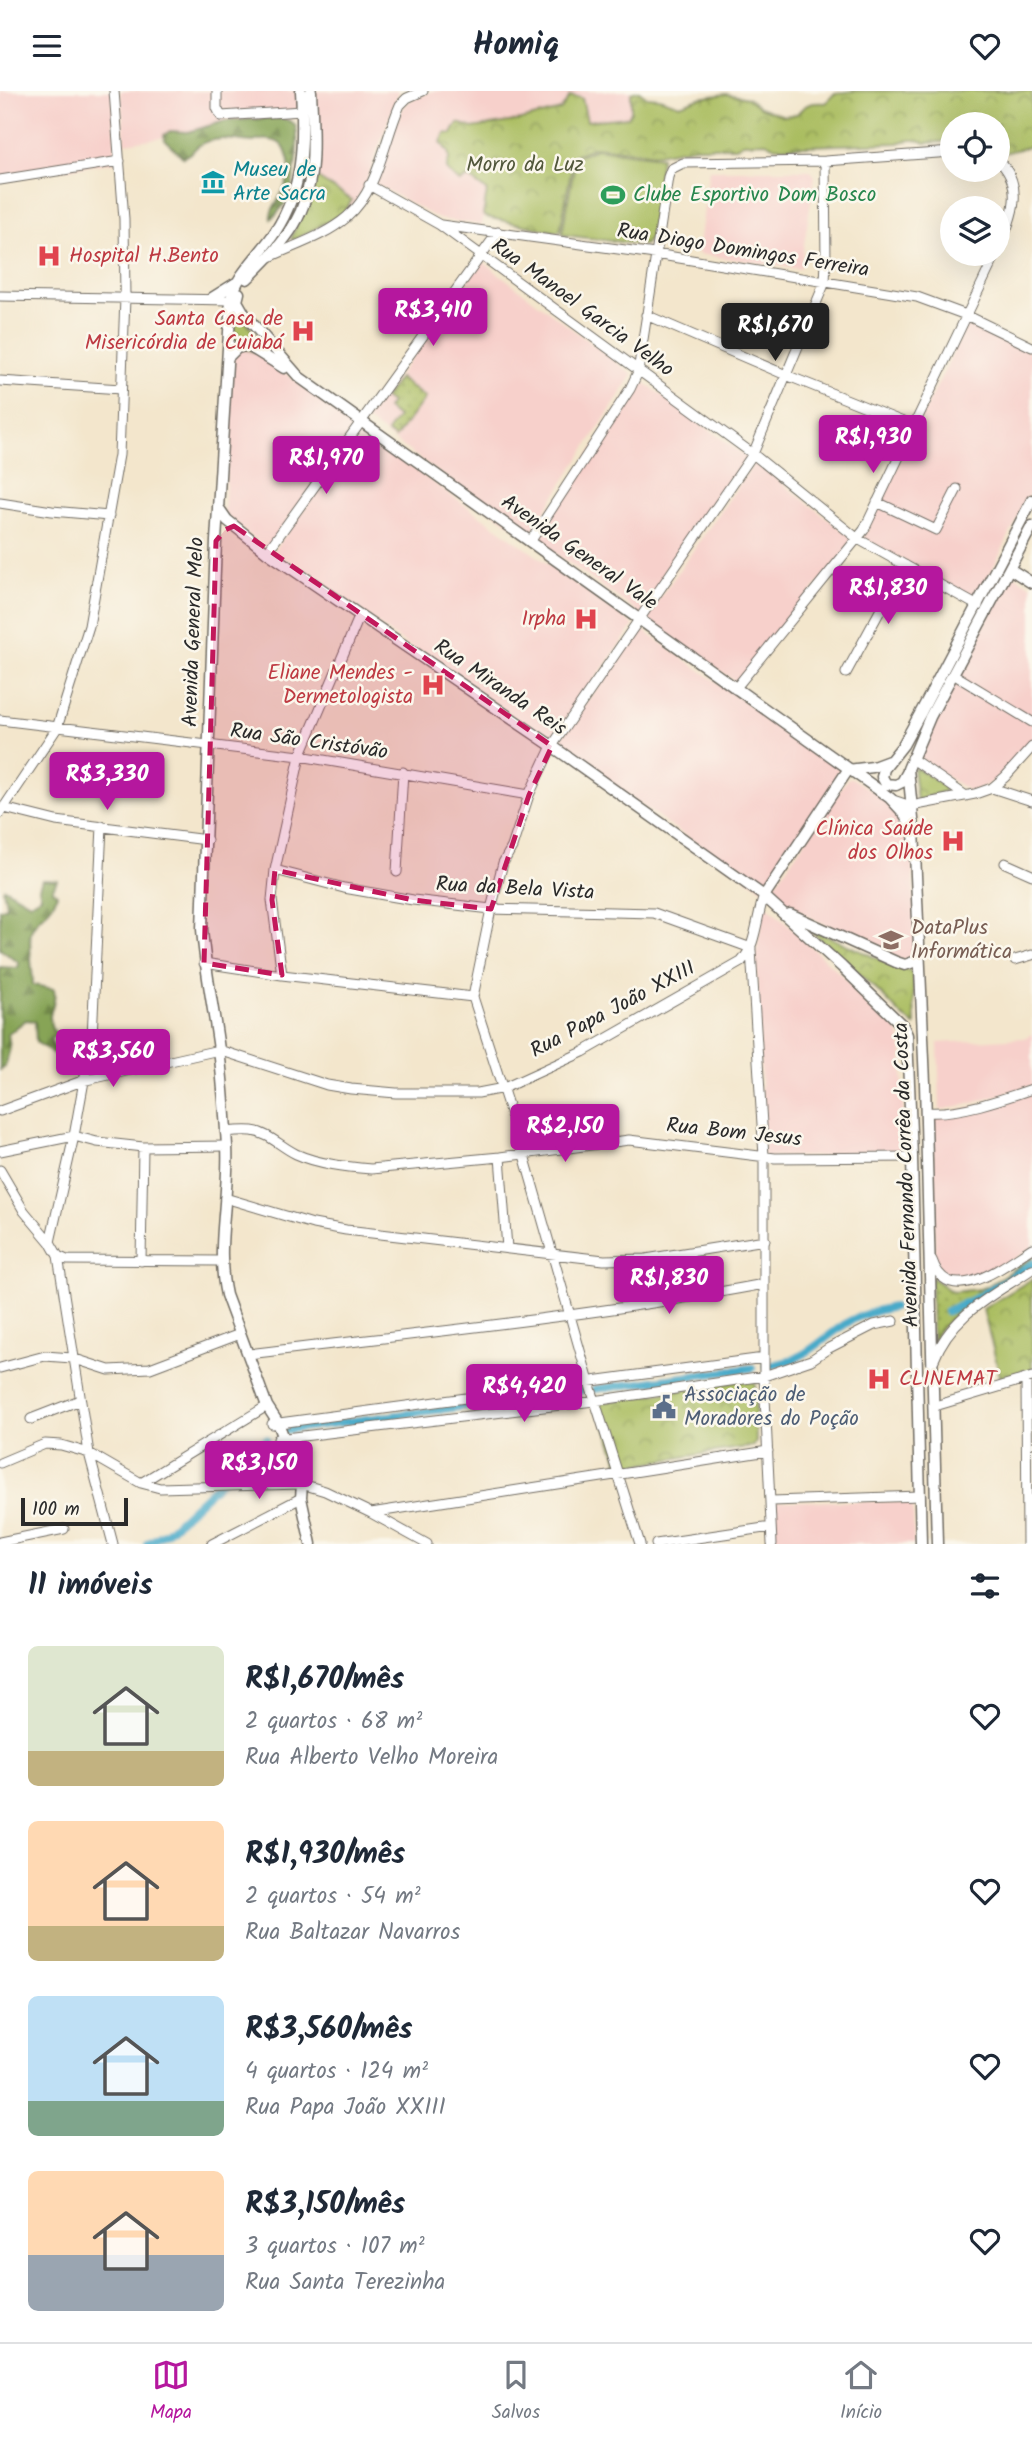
<!DOCTYPE html>
<html lang="pt">
<meta charset="utf-8">
<style>
:root{--surface:#fff;--page:#f6f6f7;--text:#1f2937;--muted:#747a83;--line:#e0e1e3;--accent:#b5179e}
body{margin:0;font-family:Kalam,sans-serif;background:var(--page);color:var(--text);height:100vh;display:flex;flex-direction:column;font-size:26px;white-space:nowrap}
*{box-sizing:border-box;margin:0}
p{font-size:23px;color:var(--muted)}
.icon{flex:none;width:38px;height:38px;fill:none;stroke:currentColor;stroke-width:2;stroke-linecap:round;stroke-linejoin:round}
.map{position:relative;height:1453px;overflow:hidden}
.details{display:flex;flex-direction:column;background:var(--surface);flex:1}
.details>*{flex:none}
.buttons{position:absolute;left:940px;top:21px;display:grid;gap:14px}
.buttons a{display:grid;place-items:center;width:70px;height:70px;border-radius:50%;background:var(--surface);box-shadow:0 7px 28px #0002;font-size:35px}
.scale{position:absolute;left:21px;bottom:18px;width:107px;box-sizing:border-box;padding-left:7px;border:4px solid #2b2b2b;border-top:0;font-size:19px;line-height:24px;white-space:nowrap;color:#2b2b2b;-webkit-text-stroke:5px #fbf7ec;paint-order:stroke}
.price{position:absolute;translate:-50% -60px;padding:0 16px;border-radius:7px;background:var(--accent);color:#fff;font-size:23px;line-height:46px;filter:drop-shadow(0 2px 4px #0008)}
.price::after{content:'';position:absolute;left:50%;top:42px;width:21px;height:16px;margin-left:-10px;background:inherit;clip-path:polygon(0 0,100% 0,50% 100%)}
.price.active{background:#222;color:#fff}
ul{padding:0;list-style:none}
li{display:flex;align-items:center;gap:21px;height:175px;padding:0 28px}
li span{display:grid;place-items:center;flex:none;width:196px;height:140px;border-radius:10px;color:#555}
li>.icon{margin-inline-start:auto}
span .icon{width:84px;height:84px;fill:#fffc;stroke-width:1}
li b{font-size:30px}
h2{display:flex;justify-content:space-between;align-items:center;height:84px;padding:0 28px;font-size:30px}
header{display:flex;justify-content:space-between;align-items:center;height:91px;padding:0 28px;background:var(--surface);font-size:32px;font-weight:700}
.tab-bar{display:flex;justify-content:space-around;align-items:center;height:98px;border-top:2px solid var(--line);background:var(--surface);font-size:19px;color:var(--muted)}
.tab-bar a{display:grid;justify-items:center;gap:4px}
.tab-bar .active{color:var(--accent)}
.map>svg:first-child{display:block}
.built{fill:#f7d0cb}
.grass{fill:#aabd61;stroke:#6a7446;stroke-width:2}
.forest{fill:url(#forest-firs);stroke:#596841;stroke-width:2}
.park{fill:url(#park-crowns);stroke:#6a7446;stroke-width:2}
.garden{fill:url(#garden-dots);stroke:#6a7446;stroke-width:2}
.lines{fill:none;stroke-linecap:round;stroke-linejoin:round}
.canal{stroke:#4aaac9;stroke-width:8}
.minor-casing{stroke:#716c63;stroke-width:11}
.major-casing{stroke:#716c63;stroke-width:13}
.minor{stroke:#fff;stroke-width:9}
.major{stroke:#fff;stroke-width:10}
.marked{fill:#c2185b;fill-opacity:0.2;stroke:#c2185b;stroke-width:5;stroke-dasharray:14 9;stroke-linejoin:round}
.labels{text-anchor:middle;dominant-baseline:central;stroke-width:5;stroke-linejoin:round;paint-order:stroke}
.park-label{font-size:21px;fill:#51573b;stroke:#fbf7ec}
.culture-label{font-size:21px;fill:#0d838f;stroke:#fbf7ec;text-anchor:start}
.leisure-label{font-size:21px;fill:#27864d;stroke:#fbf7ec;text-anchor:start}
.street-label{font-size:21px;fill:#2b2b2b;stroke:#fbf7ec}
.health-label{font-size:21px;fill:#be3a42;stroke:#fbf7ec;text-anchor:end}
.education-label{font-size:21px;fill:#785e54;stroke:#fbf7ec;text-anchor:start}
.service-label{font-size:21px;fill:#4e5e75;stroke:#fbf7ec;text-anchor:start}
</style>
<header><svg class="icon" aria-label="menu" viewBox="0 0 24 24"><path d="M4 6h16M4 12h16M4 18h16"/></svg>Homiq<svg class="icon" aria-label="heart" viewBox="0 0 24 24"><path d="M12 20l-8-8c-3-5 5-10 8-4 3-6 11-1 8 4z"/></svg></header>
<div class="map">
<svg width="1032" height="1453" viewBox="0 0 1032 1453">
<defs>
<pattern id="forest-firs" width="22" height="20" patternUnits="userSpaceOnUse" patternTransform="scale(1.75)"><rect width="22" height="20" fill="#87a457"/><path d="M5 1l3.5 6h-7zM16 11l3.5 6h-7z" fill="#6f8648"/></pattern>
<pattern id="park-crowns" width="20" height="18" patternUnits="userSpaceOnUse" patternTransform="scale(1.75)"><rect width="20" height="18" fill="#aabd61"/><path d="M2 6a3 3 0 1 1 6 0M12 15a3 3 0 1 1 6 0" fill="none" stroke="#8b9a50"/></pattern>
<pattern id="garden-dots" width="8" height="8" patternUnits="userSpaceOnUse" patternTransform="scale(1.75)"><rect width="8" height="8" fill="#aabd61"/><path d="M2 2h.1M6 6h.1" fill="none" stroke="#8b9a50" stroke-width="1.8" stroke-linecap="round"/></pattern>
</defs>
<rect width="100%" height="100%" fill="#fbf7ec"/>
<filter id="ink" filterUnits="userSpaceOnUse"><feTurbulence type="fractalNoise" baseFrequency=".0143" numOctaves="2"/><feDisplacementMap in="SourceGraphic" scale="14" xChannelSelector="R" yChannelSelector="G"/><feConvolveMatrix kernelMatrix="1 2 1 2 8 2 1 2 1" color-interpolation-filters="sRGB"/></filter>
<filter id="wash" filterUnits="userSpaceOnUse"><feTurbulence type="fractalNoise" baseFrequency=".00686" numOctaves="4" result="noise"/><feDisplacementMap in="SourceGraphic" scale="28" xChannelSelector="R" yChannelSelector="G"/><feGaussianBlur stdDeviation="1.57" result="paint"/><feColorMatrix in="noise" values="0 0 0 0 0 0 0 0 0 0 0 0 0 0 0 0 0 1.4 0 .05"/><feComposite in="paint" operator="in"/></filter>
<g filter="url(#wash)">
<rect width="100%" height="100%" fill="#f3e6cc"/>
<!-- built -->
<path class="built" d="M0 0H113L116 71 0 87Z
M120 0H300L299 26 125 52Z
M314 0H399L365 94 354 113 342 126 295 150 290 149 308 108Z
M432 0H631L632 6 628 26 587 30 585 29 582 7 567 8 565 16 561 19 521 29 456 38 449 44 442 55 447 60 449 66 445 75 446 79 460 91 466 86 487 101 482 134 439 128 374 92 402 19 408 11Z
M709 79H810L815 85 800 178 698 163Z
M482 170 633 284 528 446 366 329Z
M969 229 1032 262V398L977 510 863 447Z
M252 258 356 334 267 458 224 424 233 266 239 259Z
M638 287 748 367 643 525 535 448Z
M361 340 634 534 549 652 273 461Z
M755 371 855 449 736 591 645 528Z
M1012 483 1032 495V652L994 690 974 700H968L916 665 932 630Z
M640 537 837 675 840 684 763 798 555 655Z
M848 687H852L888 710 901 726 912 751 916 869 911 873 884 863 784 813 769 802Z
M764 812 893 932 899 943 902 962 904 1064 764 1066 756 866Z
M1032 943V995L966 1014 940 1019 938 952 1024 947Z
M1032 1001V1157L975 1190 950 1187 935 1173 932 1030 938 1024Z
M771 1410 913 1411 914 1453H773Z"/>
<!-- grass -->
<path class="grass" d="M596 58 661 66 651 146 644 154 564 144 562 142 576 66Z"/>
<!-- forest -->
<path class="forest" d="M272 27C280 28 288 27 294 33 302 42 293 94 289 105 285 113 278 122 271 128 268 114 300 92 286 61 284 55 281 52 275 50 268 48 260 48 253 51 237 50 216 44 201 53 194 57 192 63 183 66L165 49 164 44 170 40 188 41 225 30Z
M42 788 57 789 52 799 57 803C52 822 40 822 32 838 27 847 33 881 33 894L54 898C58 916 44 918 53 940L60 942 50 948 55 960 54 963 36 951 35 930 26 929 8 943 10 957 5 976 0 979V876L18 877 19 872 0 858V818L5 817 6 813 3 799 4 797 30 812 41 805 39 797Z"/>
<!-- park -->
<path class="park" d="M639 0 647 6 659 7 680 14 699 7 726 3 748 7 759 16 784 25 797 23C806 12 812 11 826 12L834 3 853 0H1032V55L1004 62 998 58V33H952V50L925 52C918 47 905 49 898 52L775 56 766 51 743 52 736 56H695L657 63 595 56 574 64 560 140 557 141 486 126 483 124 487 100 467 86 460 91C435 73 454 76 448 61 446 58 443 55 441 51L445 42 452 43 458 32 473 37 521 29 561 19 570 5 582 7 587 30 628 26 631 20V2Z
M316 86 352 109 343 123 294 149 291 148Z
M234 216 271 262 272 265 233 255Z
M917 677 944 695 945 700 917 710 913 678Z
M812 838 896 876 913 881 915 934 903 926 881 903 811 840Z
M1032 1188V1280L1001 1289 983 1218Z
M751 1288 755 1293 756 1351 753 1355 620 1376 598 1312Z"/>
<!-- garden -->
<path class="garden" d="M399 287 425 307 395 347 387 341 398 326 387 318 391 312 384 307Z
M1032 1166V1171C1007 1187 977 1212 947 1217V1223L953 1221 1032 1174 953 1225 938 1240 932 1252 931 1186 952 1201 980 1198 988 1195Z"/>
<g class="lines">
<!-- canal -->
<path class="canal" d="M947 1220 978 1206 1032 1173
M767 1275C807 1270 819 1249 850 1230 863 1223 878 1219 893 1216
M595 1298 752 1277
M284 1339 581 1300
M147 1453 167 1441 266 1348"/>
</g>
</g>
<g filter="url(#ink)">
<g class="lines">
<!-- minor casing -->
<g class="minor-casing">
<path id="minor" d="M217 0V17L221 25 302 20
M998 69C1027 96 1011 128 998 159
M0 89 120 70
M369 94 440 134 753 363 858 448 978 515
M441 134 655 163 917 206 966 224 1032 256
M270 166C295 154 325 145 347 126 378 100 384 50 400 14L407 7 423 0
M0 205 231 209
M646 224 786 284 913 335
M0 290 121 298
M877 411 936 439 957 398
M0 412 52 420 109 425
M530 451 630 298 638 281 668 86 671 78 683 72 825 70 952 61
M267 461 498 141
M846 582 905 474
M953 583 1032 631
M735 598 864 439 996 163
M0 629 300 665 529 704
M911 667 966 705
M992 697 1032 710
M893 709 911 715 975 703 992 697 1005 686 1032 656
M4 717 56 730 207 749
M0 722 57 637 89 535 119 364 125 207 124 128 114 0
M1005 772 1032 784
M275 779 344 797 413 809 491 818 654 822 751 857
M397 781 403 681
M751 859 764 1065V1285L772 1453
M1015 869 1032 864
M204 872 282 884 473 906
M282 884 272 809 275 779 300 665 360 524
M0 1020 82 990 219 959 327 994 351 998 396 1002H478L504 997 583 961 741 871C757 854 756 826 764 805
M926 1021C957 1024 1003 1008 1032 998
M225 1041C234 1040 244 1039 252 1040 269 1042 281 1056 296 1063 318 1073 347 1076 371 1078L500 1066 629 1049 775 1067 912 1066
M0 1060 74 1045 97 1051 143 1056 227 1055
M500 1066 507 1157
M0 1079 24 1120 50 1151 58 1165 89 1362 113 1453
M225 1107 313 1133 346 1139 604 1169 646 1168 765 1149
M50 1151 74 1045 92 946 102 735
M58 1165 67 1169 221 1170
M932 1169C949 1220 1006 1173 1032 1157
M141 1170 143 1056
M249 1263C421 1242 594 1225 764 1193
M934 1269C951 1223 994 1204 1032 1178
M0 1277 45 1265 72 1267 109 1279 150 1277 240 1243
M1026 1288 1027 1453
M935 1315 1032 1286
M31 1328 80 1309
M272 1333 764 1267
M278 1348 594 1310 764 1285 811 1269 829 1257 874 1234 894 1230
M0 1372 45 1353 61 1354 89 1362 141 1392 160 1397 302 1393 325 1400 371 1422 427 1453
M141 1392 267 1315
M772 1410 920 1405
M371 1422 768 1360
M0 1451 64 1438
M212 1453 301 1407
M640 1453 589 1291 524 1064 473 906 491 818 503 772 512 756 529 704 552 655 753 363 825 191 826 171 825 70
M656 1453 771 1436"/>
</g>
<!-- major casing -->
<g class="major-casing">
<path id="major" d="M301 0C304 51 304 97 275 141 261 163 236 183 231 209L216 450 202 838C205 879 214 919 219 959 223 991 225 1023 227 1055 230 1105 215 1155 226 1204L267 1315 278 1332 302 1393 301 1407 311 1453
M247 188C264 171 282 154 294 134 318 93 313 46 311 0
M239 202 237 210 245 224 299 286 890 707 903 721 914 738
M212 207 236 192
M228 266 237 257 247 254 284 277
M218 416 227 429 267 461 552 655 764 805 842 876 903 935 907 944 912 1066 921 1453
M1010 478 1032 492
M907 682 902 691 896 694 886 693 882 686 884 678 903 654 921 621 1032 409
M764 805 848 679 873 676 889 670
M790 823 896 871 905 874 919 869
M937 1453 925 992 914 738 908 678 930 626 1032 435"/>
</g>
<!-- minor -->
<use href="#minor" class="minor"/>
<!-- major -->
<use href="#major" class="major"/>
</g>
</g>
<!-- marked area -->
<path class="marked" d="M234 435 552 655 529 704 491 818 413 809 275 779 272 809 282 884 204 872 216 450 225 439Z"/>
<!-- icons -->
<defs>
<g id="museum-bare" transform="scale(1.89)"><path d="M0-6L6-3V-2H-6V-3ZM-5-1h2V3h-2ZM-1-1h2V3h-2ZM3-1h2V3H3ZM-6 4H6V6H-6Z" fill="#0f9aa8" stroke="#fbf7ec" stroke-width="2.5" paint-order="stroke"/></g>
<g id="stadium-bare" transform="scale(1.89)"><path d="M0-5a6.5 5 0 1 0 0 10a6.5 5 0 1 0 0-10ZM-3.5-1.8h7v3.6h-7Z" fill="#2e9e5b" stroke="#fbf7ec" stroke-width="2.5" paint-order="stroke"/></g>
<g id="hospital-bare" transform="scale(1.89)"><path d="M-5-5h3v3.5h4V-5h3V5h-3V1.5h-4V5h-3Z" fill="#e0444e" stroke="#fbf7ec" stroke-width="2.5" paint-order="stroke"/></g>
<g id="university-bare" transform="scale(1.89)"><path d="M0-5L7-2L0 1L-7-2ZM-4 1L0 2.5L4 1V4Q0 6-4 4Z" fill="#8d6e63" stroke="#fbf7ec" stroke-width="2.5" paint-order="stroke"/></g>
<g id="civic-bare" transform="scale(1.89)"><path d="M-.6-6.5H3V-4.5H.6V-3L4-1V1h2V6H-6V1h2V-1L-.6-3ZM-1.2 2.5V6h2.4V2.5Z" fill="#5c6f8a" stroke="#fbf7ec" stroke-width="2.5" paint-order="stroke"/></g>
</defs>
<g fill-rule="evenodd">
<use href="#museum-bare" x="213" y="91"/>
<use href="#stadium-bare" x="613" y="104"/>
<use href="#hospital-bare" x="49" y="165"/>
<use href="#hospital-bare" x="303" y="240"/>
<use href="#hospital-bare" x="586" y="528"/>
<use href="#hospital-bare" x="433" y="594"/>
<use href="#hospital-bare" x="953" y="750"/>
<use href="#university-bare" x="891" y="849"/>
<use href="#hospital-bare" x="879" y="1288"/>
<use href="#civic-bare" x="664" y="1316"/>
</g>
<g class="labels">
<!-- park labels -->
<g class="park-label">
<text x="525" y="74">Morro da Luz</text>
</g>
<!-- culture labels -->
<g class="culture-label">
<text x="233" y="79">Museu de<tspan x="233" dy="24">Arte Sacra</tspan></text>
</g>
<!-- leisure labels -->
<g class="leisure-label">
<text x="633" y="104">Clube Esportivo Dom Bosco</text>
</g>
<!-- street labels -->
<g class="street-label">
<text transform="translate(743 160) rotate(9)">Rua Diogo Domingos Ferreira</text>
<text transform="translate(582 217) rotate(36)">Rua Manoel Garcia Velho</text>
<text transform="translate(579 462) rotate(35)">Avenida General Vale</text>
<text transform="translate(194 541) rotate(-88)">Avenida General Melo</text>
<text transform="translate(500 597) rotate(34)">Rua Miranda Reis</text>
<text transform="translate(309 651) rotate(8)">Rua São Cristóvão</text>
<text transform="translate(515 798) rotate(3)">Rua da Bela Vista</text>
<text transform="translate(613 919) rotate(-28)">Rua Papa João XXIII</text>
<text transform="translate(734 1042) rotate(6)">Rua Bom Jesus</text>
<text transform="translate(907 1084) rotate(-92)">Avenida Fernando Corrêa da Costa</text>
</g>
<!-- health labels -->
<g class="health-label">
<text x="69" y="165" text-anchor="start">Hospital H.Bento</text>
<text x="283" y="228">Santa Casa de<tspan x="283" dy="24">Misericórdia de Cuiabá</tspan></text>
<text x="566" y="528">Irpha</text>
<text x="413" y="582">Eliane Mendes -<tspan x="413" dy="24">Dermetologista</tspan></text>
<text x="933" y="738">Clínica Saúde<tspan x="933" dy="24">dos Olhos</tspan></text>
<text x="899" y="1288" text-anchor="start">CLINEMAT</text>
</g>
<!-- education labels -->
<g class="education-label">
<text x="911" y="837">DataPlus<tspan x="911" dy="24">Informática</tspan></text>
</g>
<!-- service labels -->
<g class="service-label">
<text x="684" y="1304">Associação de<tspan x="684" dy="24">Moradores do Poção</tspan></text>
</g>
</g>
</svg>
<div class="buttons">
<a><svg class="icon" aria-label="locate" viewBox="0 0 24 24"><circle cx="12" cy="12" r="6"/><path d="M12 2v4M12 18v4M2 12h4M18 12h4"/></svg></a>
<a><svg class="icon" aria-label="layers" viewBox="0 0 24 24"><path d="M12 4l9 5-9 5-9-5zM3 14l9 5 9-5"/></svg></a>
</div>
<div class="scale">100 m</div>
<b class="price" style="left:433px;top:257px">R$3,410</b>
<b class="price active" style="left:775px;top:272px">R$1,670</b>
<b class="price" style="left:873px;top:384px">R$1,930</b>
<b class="price" style="left:326px;top:405px">R$1,970</b>
<b class="price" style="left:888px;top:535px">R$1,830</b>
<b class="price" style="left:107px;top:721px">R$3,330</b>
<b class="price" style="left:113px;top:998px">R$3,560</b>
<b class="price" style="left:565px;top:1073px">R$2,150</b>
<b class="price" style="left:669px;top:1225px">R$1,830</b>
<b class="price" style="left:524px;top:1333px">R$4,420</b>
<b class="price" style="left:259px;top:1410px">R$3,150</b>
</div>
<section class="details">
<h2>11 imóveis<svg class="icon" aria-label="filters" viewBox="0 0 24 24"><path d="M4 7h16M4 17h16"/><circle cx="9" cy="7" r="2"/><circle cx="15" cy="17" r="2"/></svg></h2>
<ul>
<li><span style="background:linear-gradient(#dfe7d0 75%,#c2b280 0)"><svg class="icon" aria-label="home" viewBox="0 0 24 24"><path d="M3 11l9-7 9 7M6 9v11h12V9"/></svg></span><div><b>R$1,670/mês</b><p>2 quartos · 68 m²</p><p>Rua Alberto Velho Moreira</p></div><svg class="icon" aria-label="heart" viewBox="0 0 24 24"><path d="M12 20l-8-8c-3-5 5-10 8-4 3-6 11-1 8 4z"/></svg></li>
<li><span style="background:linear-gradient(#ffd9b3 75%,#c2b280 0)"><svg class="icon" aria-label="home" viewBox="0 0 24 24"><path d="M3 11l9-7 9 7M6 9v11h12V9"/></svg></span><div><b>R$1,930/mês</b><p>2 quartos · 54 m²</p><p>Rua Baltazar Navarros</p></div><svg class="icon" aria-label="heart" viewBox="0 0 24 24"><path d="M12 20l-8-8c-3-5 5-10 8-4 3-6 11-1 8 4z"/></svg></li>
<li><span style="background:linear-gradient(#bfe0f5 75%,#7fa58c 0)"><svg class="icon" aria-label="home" viewBox="0 0 24 24"><path d="M3 11l9-7 9 7M6 9v11h12V9"/></svg></span><div><b>R$3,560/mês</b><p>4 quartos · 124 m²</p><p>Rua Papa João XXIII</p></div><svg class="icon" aria-label="heart" viewBox="0 0 24 24"><path d="M12 20l-8-8c-3-5 5-10 8-4 3-6 11-1 8 4z"/></svg></li>
<li><span style="background:linear-gradient(#ffd9b3 60%,#9aa5b1 0)"><svg class="icon" aria-label="home" viewBox="0 0 24 24"><path d="M3 11l9-7 9 7M6 9v11h12V9"/></svg></span><div><b>R$3,150/mês</b><p>3 quartos · 107 m²</p><p>Rua Santa Terezinha</p></div><svg class="icon" aria-label="heart" viewBox="0 0 24 24"><path d="M12 20l-8-8c-3-5 5-10 8-4 3-6 11-1 8 4z"/></svg></li>
</ul>
</section>
<nav class="tab-bar">
<a class="active"><svg class="icon" aria-label="map" viewBox="0 0 24 24"><path d="M3 6l6-2 6 2 6-2v14l-6 2-6-2-6 2zM9 4v14M15 6v14"/></svg>Mapa</a>
<a><svg class="icon" aria-label="saved" viewBox="0 0 24 24"><path d="M7 4h10v16l-5-4-5 4z"/></svg>Salvos</a>
<a><svg class="icon" aria-label="home" viewBox="0 0 24 24"><path d="M3 11l9-7 9 7M6 9v11h12V9"/></svg>Início</a>
</nav>
